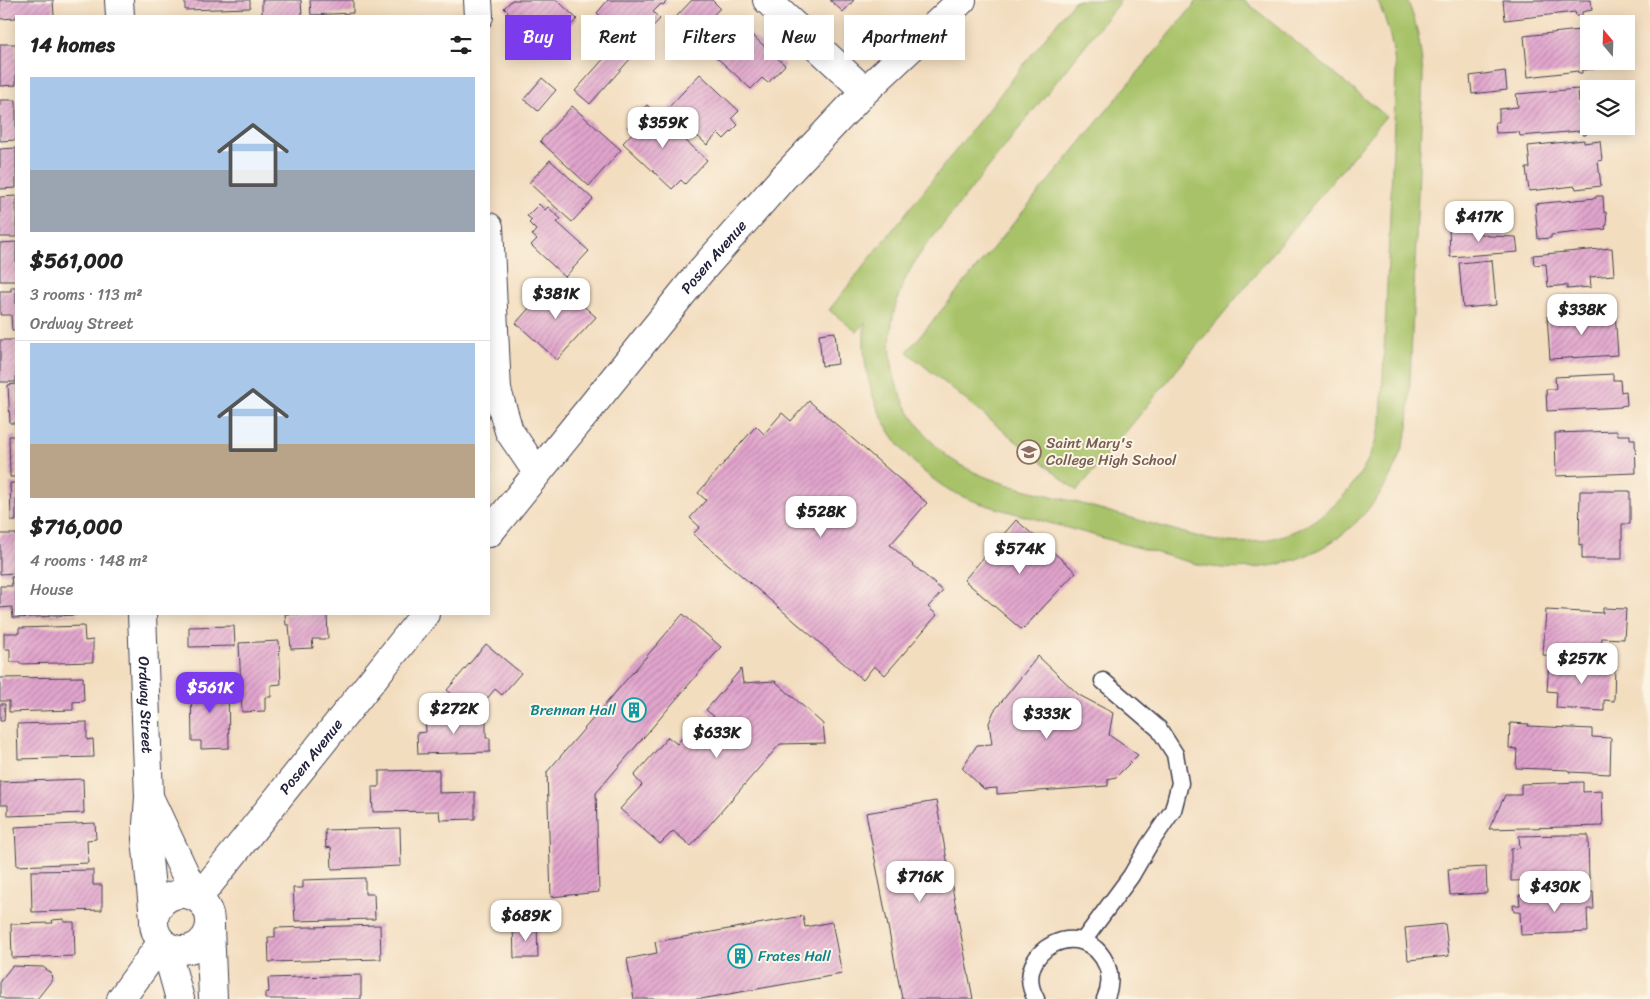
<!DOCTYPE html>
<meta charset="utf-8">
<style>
:root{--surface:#fff;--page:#f2f2f2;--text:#222;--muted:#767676;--line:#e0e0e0;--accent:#7c3aed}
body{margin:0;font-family:Sriracha,sans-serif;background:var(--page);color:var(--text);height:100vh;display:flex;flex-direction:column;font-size:19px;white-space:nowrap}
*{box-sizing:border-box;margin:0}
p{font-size:16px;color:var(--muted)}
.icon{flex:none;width:28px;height:28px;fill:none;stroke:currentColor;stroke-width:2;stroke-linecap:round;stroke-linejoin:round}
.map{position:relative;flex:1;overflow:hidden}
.panel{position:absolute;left:15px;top:15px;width:475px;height:600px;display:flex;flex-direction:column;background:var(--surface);border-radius:0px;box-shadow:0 2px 12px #0003}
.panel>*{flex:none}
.top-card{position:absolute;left:505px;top:15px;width:475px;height:45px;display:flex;gap:10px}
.needle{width:32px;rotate:341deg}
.controls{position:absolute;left:1580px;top:15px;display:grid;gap:10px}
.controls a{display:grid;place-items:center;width:55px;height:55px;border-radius:0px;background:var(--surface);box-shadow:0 2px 12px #0003;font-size:25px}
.price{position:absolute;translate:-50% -42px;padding:0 11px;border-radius:10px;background:#fff;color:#222;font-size:16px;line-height:32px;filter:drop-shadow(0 1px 2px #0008)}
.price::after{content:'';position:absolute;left:50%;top:30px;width:15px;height:11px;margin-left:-8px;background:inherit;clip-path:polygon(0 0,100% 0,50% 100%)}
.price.current{background:var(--accent);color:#fff}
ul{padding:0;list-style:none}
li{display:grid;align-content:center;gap:10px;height:265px;padding:0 15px}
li+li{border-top:1px solid var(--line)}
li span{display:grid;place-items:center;height:155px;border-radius:0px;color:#555}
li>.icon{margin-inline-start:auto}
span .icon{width:90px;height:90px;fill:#fffc;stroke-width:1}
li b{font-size:21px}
h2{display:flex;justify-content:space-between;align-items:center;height:60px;padding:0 15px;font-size:21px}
.chip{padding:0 18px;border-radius:0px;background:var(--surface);box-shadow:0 2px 12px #0003;font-size:18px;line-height:45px}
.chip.current{background:var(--accent);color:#fff}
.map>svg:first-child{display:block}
.pitch{fill:#a7c268;stroke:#647252}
.building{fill:url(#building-hatch)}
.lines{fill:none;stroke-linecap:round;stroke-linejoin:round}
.service-casing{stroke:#413e4f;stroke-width:19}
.minor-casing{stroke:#413e4f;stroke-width:30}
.service{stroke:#fff;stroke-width:16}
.minor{stroke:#fff;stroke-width:28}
.labels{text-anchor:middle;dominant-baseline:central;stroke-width:4;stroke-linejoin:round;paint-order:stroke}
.street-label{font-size:15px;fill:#22223b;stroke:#fcf5e5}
.education-label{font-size:15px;fill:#785e54;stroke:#fcf5e5;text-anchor:start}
.culture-label{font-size:15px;fill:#0d838f;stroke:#fcf5e5;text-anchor:end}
</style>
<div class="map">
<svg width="1650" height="999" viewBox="0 0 1650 999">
<defs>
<pattern id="building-hatch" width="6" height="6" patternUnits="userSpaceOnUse" patternTransform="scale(1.25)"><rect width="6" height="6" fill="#e2a5cd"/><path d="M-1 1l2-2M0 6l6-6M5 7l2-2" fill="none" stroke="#b786a8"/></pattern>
</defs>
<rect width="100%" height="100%" fill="#fcf5e5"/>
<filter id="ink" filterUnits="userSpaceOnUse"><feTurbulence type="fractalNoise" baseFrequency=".02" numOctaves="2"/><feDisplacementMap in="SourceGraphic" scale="10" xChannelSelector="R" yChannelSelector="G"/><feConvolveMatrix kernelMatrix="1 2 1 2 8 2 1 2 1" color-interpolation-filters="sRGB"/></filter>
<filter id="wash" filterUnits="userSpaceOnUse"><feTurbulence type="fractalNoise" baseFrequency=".0096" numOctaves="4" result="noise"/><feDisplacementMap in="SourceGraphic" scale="20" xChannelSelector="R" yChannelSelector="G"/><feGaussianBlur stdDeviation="1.12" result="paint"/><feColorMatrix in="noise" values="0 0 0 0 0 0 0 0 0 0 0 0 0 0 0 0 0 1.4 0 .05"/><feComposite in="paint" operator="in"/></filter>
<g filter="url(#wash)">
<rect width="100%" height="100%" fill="#f3ddbf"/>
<!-- pitch -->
<path class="pitch" d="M1075 0H1121L922 251C899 283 888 318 891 357 893 382 904 407 919 426 929 439 940 452 954 461 989 484 1035 491 1075 502 1119 514 1162 527 1206 539 1290 557 1362 504 1381 423L1396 76C1394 49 1389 25 1377 0H1407C1418 24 1421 50 1423 76L1408 428C1384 527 1302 584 1200 565L996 508C975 502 954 495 937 482 886 446 858 384 865 322L857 332 829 310Z
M1198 0H1244L1386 116 1077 491 907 352Z"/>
<g id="blocks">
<!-- building -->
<path class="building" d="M0 0H53L54 16H16V18L0 19Z
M185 0H250V8L185 10Z
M262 0H301L302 16H262Z
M310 0H353V13L311 15Z
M512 0H557L577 19 547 50 504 8Z
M608 0H668L663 5 661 4 653 12 660 19 640 40 620 22 614 28 597 13Z
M692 0H712L720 8 696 34 677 16Z
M830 0H854L843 12Z
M1503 0H1591L1592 10 1582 12V16H1576L1575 12 1505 20Z
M741 25 785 65 768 83 762 78 751 89 714 55Z
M1589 29V61H1594L1595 69 1582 70V73H1578V71L1528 77 1524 36Z
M0 44H16V85L0 86Z
M616 45 631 58 590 104 575 91Z
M1505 71 1507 90 1472 94 1470 76Z
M700 74 739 111 732 118 738 125 724 139 718 133 707 145 668 108Z
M542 78 556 90 538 111 524 99Z
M1578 89 1579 102 1589 101V126H1597L1598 131 1586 133V135H1583V133L1580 131 1520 136 1519 132 1496 133 1495 122H1499V109L1518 107 1516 94Z
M0 100H16V140L0 141Z
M647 105 707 160 685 184 681 180 672 189 623 143 633 132 627 127Z
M572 106 621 150 589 186 540 141Z
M1584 140V143L1600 141 1602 160 1598 161 1601 186 1576 189 1575 186 1529 191 1526 168H1530L1528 146Z
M16 148V188L0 189V149Z
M550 160 593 199 572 222 529 183Z
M16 196V237H0V197Z
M1596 196H1603L1604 213 1606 212 1607 225 1605 226 1606 229 1551 235V238L1538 239 1535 204 1596 198Z
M539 204 545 210 548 207 561 219 557 222 589 251 565 277 531 245 537 239 532 235 536 230 529 223 532 220 527 216Z
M1449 225 1489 236 1516 237 1518 252 1450 257Z
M16 242V281H0V243Z
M1612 248 1614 275 1590 277 1591 287 1567 289V285L1548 287 1546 264 1534 265 1533 255Z
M1492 260 1496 305 1463 308 1459 263Z
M554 280 596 317 557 360 516 323Z
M11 287H16V330H12L11 315H0V291H11Z
M1615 312 1618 355 1550 359 1547 316Z
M835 332 838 364 822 366 819 334Z
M0 340H16V382H0Z
M1613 374V380H1620L1621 392 1626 391 1627 405 1621 406V407L1547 411 1546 389H1556L1555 377Z
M16 384V423H10L8 385Z
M809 401 927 503 890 545 943 591 928 607 937 615 885 675 874 666 863 680 693 534 700 527 690 518 706 500 698 493 756 426 764 434 782 413 791 421Z
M1617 431 1618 435H1630V439H1635L1636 473 1556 476 1555 433Z
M9 436H16V477H10Z
M10 483H16V521H11Z
M1580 491H1630V524H1622V559H1582V544L1579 545Z
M1016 520 1076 572 1022 630 964 580Z
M0 534H16V573L0 574Z
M11 577H16V614H77V615L13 618 12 607 0 608V586H12Z
M1603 608 1626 609 1624 639 1602 638 1600 659 1543 655 1546 610 1603 613Z
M285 614H327L328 639H312L313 648 291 649 289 625H286Z
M683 614 721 647 596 793 599 892 551 897 547 772Z
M84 626 85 641 93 640V662L20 664V662H10V649H4V633H19V628Z
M234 626 235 646 189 647V627Z
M279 641 281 684 271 685V697H265V711L242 712 239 643Z
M486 644 521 673 502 695 495 689 475 713 447 690Z
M1038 656 1079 695 1113 713 1109 735 1138 755 1116 777 1108 779V786L997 794V788L984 789 962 768 977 745 992 744 989 723 994 711Z
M1549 662 1615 664 1614 701 1604 700V711L1556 708 1557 692 1547 691Z
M741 669 743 683 775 681 823 724 825 743 780 744 691 846 673 831 660 844 620 809 642 785 634 776 668 737 677 744 697 719 707 726 715 717 706 710Z
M83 677 84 701 73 702V710L9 712V701H0V678Z
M228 680 229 748 201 749V741H192L191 681Z
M0 704H5L4 721H0Z
M486 714V738H490V752L418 754 417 733 426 732 425 716Z
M87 722V740L93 739 94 757 18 759 17 724Z
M1510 723 1529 724 1528 726 1592 729V737L1611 738 1610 774 1569 772V770L1516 768 1517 749 1509 748Z
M439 770V793L475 792V819L440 820 439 811 373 812 372 787H379V771Z
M83 779 84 813 8 816V805H0V782Z
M1583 782V792L1602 791 1603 826 1489 829 1505 795H1521V784Z
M936 801 973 999H902L866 813Z
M95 823 96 839 87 840 88 863 17 866 15 827Z
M400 828 401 866 332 869 331 847 326 848 325 830Z
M1565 835H1588L1589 879 1511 881V849L1520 848 1519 836Z
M1486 867 1487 893 1450 895 1448 869Z
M93 870V885H102V910L32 912 31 871Z
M365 878V894H374L375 919 295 921 293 888H303V880Z
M1593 892 1594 909H1587L1588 932 1521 935 1520 912H1514L1513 905H1520L1519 895Z
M803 916 805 927 832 922 842 974 701 999H634L627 959 657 953 655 942Z
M64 919V922H74L75 956 12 958 11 924 53 923 52 920Z
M1445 924 1449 956 1408 960 1405 928Z
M380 925 381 959 269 962 268 937H275V928Z
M513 925H537L538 958H514Z
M12 966 43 967 51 973 52 980 37 999H4L0 996V981Z
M361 975V999H265V993L269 992 268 978Z"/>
</g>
</g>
<g filter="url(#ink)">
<use href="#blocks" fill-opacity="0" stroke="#413e4f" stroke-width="1"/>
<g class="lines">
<!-- service casing -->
<g class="service-casing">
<path id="service" d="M1083 941 1131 876 1149 845 1173 810 1180 783 1175 754 1159 729 1103 681
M1036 999C1009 951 1085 912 1107 966 1111 976 1110 989 1105 999"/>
</g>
<!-- minor casing -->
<g class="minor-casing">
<g id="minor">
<path d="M119 0 120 16"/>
<path d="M478 0 479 16"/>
<path d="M767 0 865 91"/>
<path d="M489 227 497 390 509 431 537 472"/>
<path id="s1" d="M489 533 700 272 782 179 865 91 962 0"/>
<path id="s2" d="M142 614 149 797 146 839 154 918"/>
<path d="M150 799 196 897"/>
<circle cx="182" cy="922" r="28"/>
<path id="s3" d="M198 898 425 614"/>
<path d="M210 927 213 999"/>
<path d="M165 945 180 999"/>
<path d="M121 999 162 942"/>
</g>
</g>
<!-- service -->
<use href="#service" class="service"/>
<!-- minor -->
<use href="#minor" class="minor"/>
</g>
</g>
<!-- icons -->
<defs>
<g id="school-ring" transform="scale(1.25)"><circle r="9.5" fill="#fcf5e5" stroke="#8d6e63" stroke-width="1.5"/><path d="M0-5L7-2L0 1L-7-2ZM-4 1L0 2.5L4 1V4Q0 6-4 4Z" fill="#8d6e63"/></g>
<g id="building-ring" transform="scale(1.25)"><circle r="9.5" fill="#fcf5e5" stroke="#0f9aa8" stroke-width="1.5"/><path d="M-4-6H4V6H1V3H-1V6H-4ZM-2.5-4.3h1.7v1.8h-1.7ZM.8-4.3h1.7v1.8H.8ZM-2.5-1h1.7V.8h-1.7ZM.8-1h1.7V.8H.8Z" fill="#0f9aa8"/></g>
</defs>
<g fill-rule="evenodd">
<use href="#school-ring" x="1029" y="452"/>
<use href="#building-ring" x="634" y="710"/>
<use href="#building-ring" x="740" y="956"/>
</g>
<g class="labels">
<!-- street labels -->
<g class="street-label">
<text stroke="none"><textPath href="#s1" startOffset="356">Posen Avenue</textPath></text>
<text stroke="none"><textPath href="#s2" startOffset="91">Ordway Street</textPath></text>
<text stroke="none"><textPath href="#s3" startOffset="181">Posen Avenue</textPath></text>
</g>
<!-- education labels -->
<g class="education-label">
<text x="1046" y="443">Saint Mary's<tspan x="1046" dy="17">College High School</tspan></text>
</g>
<!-- culture labels -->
<g class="culture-label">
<text x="616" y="710">Brennan Hall</text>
<text x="758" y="956" text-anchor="start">Frates Hall</text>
</g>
</g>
</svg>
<div class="controls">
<a><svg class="needle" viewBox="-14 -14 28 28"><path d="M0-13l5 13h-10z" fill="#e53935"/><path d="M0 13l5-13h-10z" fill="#767676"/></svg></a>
<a><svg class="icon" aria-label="layers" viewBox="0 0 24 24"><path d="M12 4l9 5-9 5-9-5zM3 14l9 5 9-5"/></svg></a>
</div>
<b class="price" style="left:663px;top:149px">$359K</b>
<b class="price" style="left:1479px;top:243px">$417K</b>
<b class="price" style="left:556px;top:320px">$381K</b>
<b class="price" style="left:1582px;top:336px">$338K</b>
<b class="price" style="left:821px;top:538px">$528K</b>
<b class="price" style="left:1020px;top:575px">$574K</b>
<b class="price" style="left:1582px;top:685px">$257K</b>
<b class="price current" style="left:210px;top:714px">$561K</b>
<b class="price" style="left:454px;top:735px">$272K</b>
<b class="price" style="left:1047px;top:740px">$333K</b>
<b class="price" style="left:717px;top:759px">$633K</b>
<b class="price" style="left:920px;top:903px">$716K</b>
<b class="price" style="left:1555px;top:913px">$430K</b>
<b class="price" style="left:526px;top:942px">$689K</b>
<div class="top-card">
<a class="chip current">Buy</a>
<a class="chip">Rent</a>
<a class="chip">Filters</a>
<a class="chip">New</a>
<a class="chip">Apartment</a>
</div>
<section class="panel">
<h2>14 homes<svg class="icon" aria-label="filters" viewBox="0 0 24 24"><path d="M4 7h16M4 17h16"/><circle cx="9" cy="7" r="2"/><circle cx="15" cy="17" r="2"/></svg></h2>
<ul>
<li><span style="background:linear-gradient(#a9c7e8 60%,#9aa5b1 0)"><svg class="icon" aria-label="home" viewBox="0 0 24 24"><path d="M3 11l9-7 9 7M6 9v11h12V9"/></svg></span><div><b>$561,000</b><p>3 rooms · 113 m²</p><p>Ordway Street</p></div></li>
<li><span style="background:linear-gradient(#a9c7e8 65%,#b9a48a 0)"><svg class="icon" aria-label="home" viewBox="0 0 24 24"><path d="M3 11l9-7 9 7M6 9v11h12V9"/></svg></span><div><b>$716,000</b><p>4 rooms · 148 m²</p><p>House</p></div></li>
</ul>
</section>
</div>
